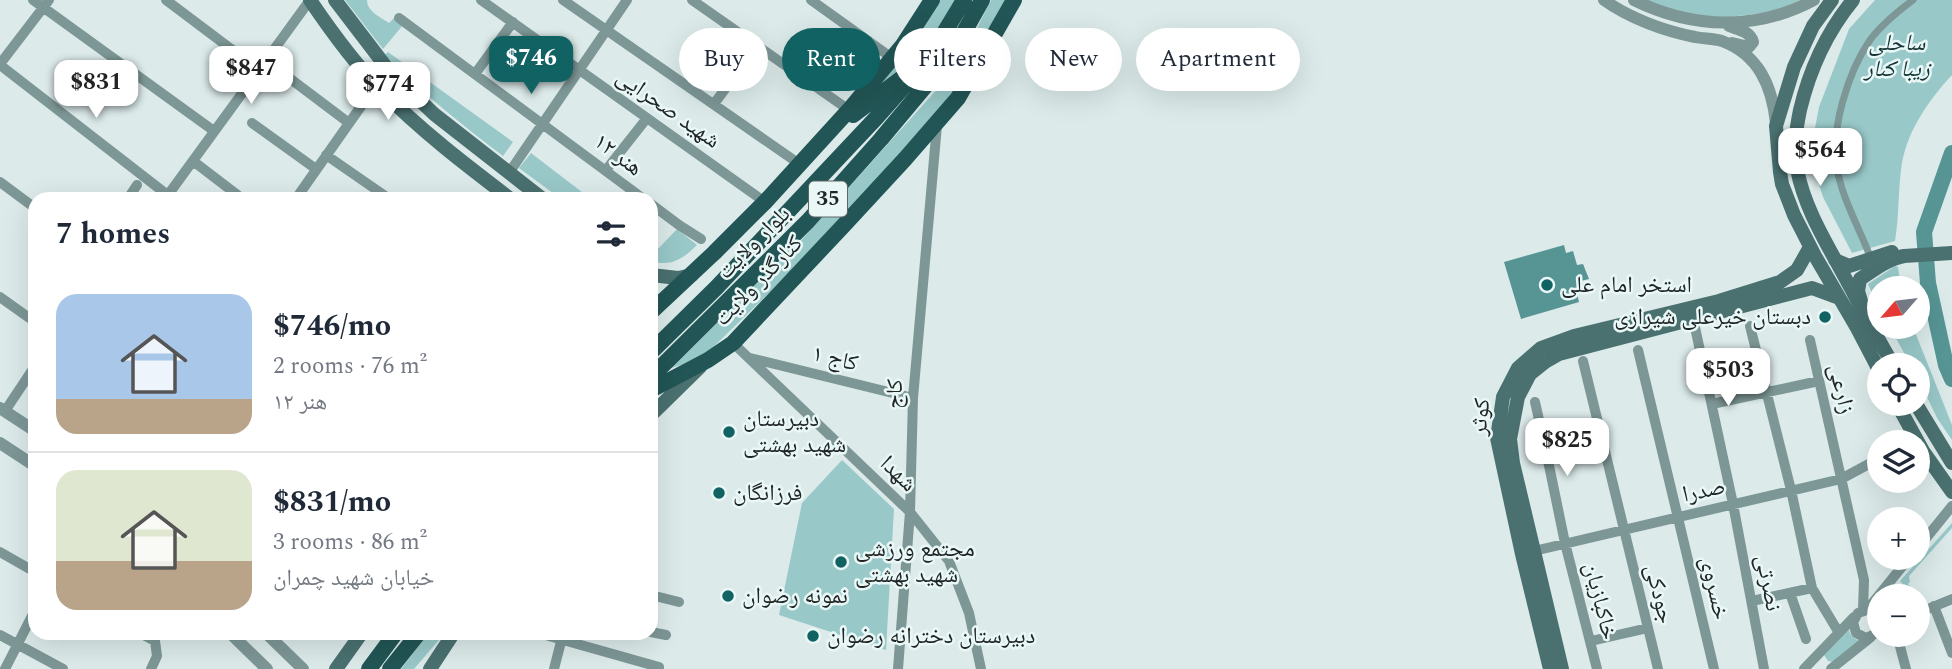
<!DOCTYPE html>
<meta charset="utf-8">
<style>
:root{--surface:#fff;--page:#f6f6f7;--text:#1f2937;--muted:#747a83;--line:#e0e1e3;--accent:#116263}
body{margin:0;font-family:Spectral,"Noto Naskh Arabic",serif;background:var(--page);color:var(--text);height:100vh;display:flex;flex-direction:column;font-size:26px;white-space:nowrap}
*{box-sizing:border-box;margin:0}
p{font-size:23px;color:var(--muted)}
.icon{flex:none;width:38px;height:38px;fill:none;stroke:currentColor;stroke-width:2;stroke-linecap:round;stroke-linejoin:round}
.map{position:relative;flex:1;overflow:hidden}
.drawer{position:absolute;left:28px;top:192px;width:630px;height:448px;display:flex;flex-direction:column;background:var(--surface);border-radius:21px;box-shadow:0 7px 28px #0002}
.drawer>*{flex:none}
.guide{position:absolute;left:679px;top:28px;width:665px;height:63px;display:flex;gap:14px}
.needle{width:46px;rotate:242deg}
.tools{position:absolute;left:1867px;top:276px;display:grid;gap:14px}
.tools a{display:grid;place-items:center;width:63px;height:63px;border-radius:50%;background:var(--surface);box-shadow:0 7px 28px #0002;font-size:35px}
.price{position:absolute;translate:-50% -60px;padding:0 16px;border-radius:14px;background:#fff;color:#222;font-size:23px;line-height:46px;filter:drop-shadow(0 2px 4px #0008)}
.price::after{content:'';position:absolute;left:50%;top:42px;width:21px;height:16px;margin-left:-10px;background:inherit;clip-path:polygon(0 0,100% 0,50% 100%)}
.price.active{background:var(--accent);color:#fff}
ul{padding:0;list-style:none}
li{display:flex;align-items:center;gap:21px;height:175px;padding:0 28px}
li+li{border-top:2px solid var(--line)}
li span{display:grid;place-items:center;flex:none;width:196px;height:140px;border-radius:21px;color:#555}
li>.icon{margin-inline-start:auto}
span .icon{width:84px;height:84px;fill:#fffc;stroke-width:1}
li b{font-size:30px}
h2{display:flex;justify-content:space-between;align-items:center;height:84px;padding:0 28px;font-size:30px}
.tag{padding:0 24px;border-radius:32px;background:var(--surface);box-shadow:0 7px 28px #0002;font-size:24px;line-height:63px}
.tag.active{background:var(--accent);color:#fff}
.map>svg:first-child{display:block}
.green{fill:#99c8c8}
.water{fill:#579595}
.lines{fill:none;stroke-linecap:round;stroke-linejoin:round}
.river{stroke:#579595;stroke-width:16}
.pedestrian{stroke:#7d9796;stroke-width:7}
.minor{stroke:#7d9796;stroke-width:10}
.tertiary{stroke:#7d9796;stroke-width:12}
.secondary{stroke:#4a7070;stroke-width:14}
.primary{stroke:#255;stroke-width:16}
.poi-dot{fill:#116263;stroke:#e9f7f7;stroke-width:2.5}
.labels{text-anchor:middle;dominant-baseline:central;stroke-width:5;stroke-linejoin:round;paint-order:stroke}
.shield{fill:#e9f7f7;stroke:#5c6464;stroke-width:2}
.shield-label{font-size:21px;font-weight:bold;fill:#202525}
.park-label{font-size:23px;font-style:italic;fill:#153535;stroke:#e9f7f7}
.street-label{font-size:23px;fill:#202525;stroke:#e9f7f7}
.poi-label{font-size:23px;fill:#202525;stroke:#e9f7f7;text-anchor:start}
</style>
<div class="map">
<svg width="1952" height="669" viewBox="0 0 1952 669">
<rect width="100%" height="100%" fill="#dceaea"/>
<!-- green -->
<path class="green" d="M345 0H367C367 11 380 17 389 23L395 17 403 25 383 49Z
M937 0H956L932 40 916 58 876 94 870 91Z
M991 0H1009L958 90 805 258 700 360 667 369 797 245 940 86 971 40Z
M1644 0H1800L1774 12 1728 17H1695Z
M1875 0H1952V75C1927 102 1905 134 1901 170 1898 194 1899 218 1895 241L1852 253 1823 197 1816 175 1812 155V144L1819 107 1849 29Z
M388 52 513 142 503 156C461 124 421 92 385 55Z
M531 153 591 199H561L519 168Z
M677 229 697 245C683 259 671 267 651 261V246L657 250Z
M1895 266 1898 267 1901 289H1880L1879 308 1868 284Z
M1890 327H1913L1952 425V440L1937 418 1918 378V366H1911Z
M842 460 894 509 886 650 779 615 802 503Z
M1952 523V528L1909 576 1910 582 1908 584 1912 588 1909 591 1900 581Z
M1849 627C1849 636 1854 640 1863 641L1833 662 1828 661 1824 655Z
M428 634H444L414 669H401Z"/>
<!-- water -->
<path class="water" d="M1564 245 1566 253 1573 251 1577 265 1583 264 1589 279 1581 281 1586 289 1577 293 1579 302 1521 319 1504 262Z"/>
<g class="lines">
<!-- river -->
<path class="river" d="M1952 153 1924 232 1928 283 1946 365 1952 379"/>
<!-- pedestrian -->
<path class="pedestrian" d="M1871 259C1860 229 1842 199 1837 168 1830 130 1848 72 1870 40 1882 24 1897 12 1913 0"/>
<!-- minor -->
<path class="minor" d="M33 0 214 131
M166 0 259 70
M481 0 765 202
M563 0 798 163
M692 0 849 110
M811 0 892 58
M399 18 645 200
M0 64 49 0
M0 65 174 200
M284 74 349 123
M475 74 513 22
M714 104 757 45
M252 123 316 169
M326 155 391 200
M193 161 244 200
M606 170 647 118
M509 173 627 0
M0 182 35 208
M168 195 310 0
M127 200 137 185
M295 200 376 85
M651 204 679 225 701 239
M0 297 35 322
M1693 318 1733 504 1764 669
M1750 326 1791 490 1812 588 1839 633
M1810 340 1864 580 1863 611
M733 343 910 512 949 561 969 613 981 669
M1638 350 1714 669
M750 358 913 398
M1583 361 1658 669
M1535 402 1545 446
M1712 404 1819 381
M5 411 35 366
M1918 548 1952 506
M1534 551 1841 479 1880 458
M0 552 35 572
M1790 593 1806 639
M651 595 679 602
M1752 601 1812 588
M1934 606 1952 653
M1867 610 1909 558
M1918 613 1952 599
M1880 622 1876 614 1867 610 1858 613 1853 622 1856 633 1866 638 1877 633 1880 626
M651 632 666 635
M142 634 155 641 157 656 151 669
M542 634 659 667V669
M0 635 63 669
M1897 635 1906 669
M1591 641 1648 628
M5 669 35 610
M554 669 563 634
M898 669 910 512 913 398 937 125
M1597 669 1565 543 1545 446 1600 433
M1804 669 1854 617
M1831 669 1871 637"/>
<!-- tertiary -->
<path class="tertiary" d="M1604 0C1629 18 1664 31 1695 37 1704 39 1713 38 1722 41 1759 55 1772 86 1776 123
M1634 0C1693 29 1756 31 1814 0
M1729 26C1739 30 1750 31 1753 42L1749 47 1732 43
M0 408 35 431
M0 443 35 466
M231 634 267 669
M267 634 303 669"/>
<!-- secondary -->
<path class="secondary" d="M310 0C331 31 353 62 380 89 420 130 466 165 512 200
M335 0 390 72 434 114 544 200
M1832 0 1813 26 1794 67 1776 126 1780 172 1782 184 1794 215 1815 256 1857 328 1880 372
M1853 0C1826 33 1810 68 1800 110 1796 130 1793 149 1797 169 1804 206 1824 239 1842 272 1859 303 1875 335 1894 366
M1835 260 1849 266 1892 252
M651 275 678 278 692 275
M1861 301 1858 291 1860 279C1874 270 1888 259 1904 256L1952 253
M1897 404 1923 451 1952 492
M1916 404 1952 463
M651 415 700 367
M336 669 361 634
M430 669 453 634
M1550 669 1522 554 1497 438 1503 397 1518 368 1541 348 1574 336 1719 301 1780 282 1797 270 1810 247
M1562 669 1513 463 1510 439 1518 397 1530 374 1545 362 1559 354 1812 288 1839 298"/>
<!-- primary -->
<path class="primary" d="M853 115 902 78
M651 312 714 253 765 202 849 110 903 45 932 0
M651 352 717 287 877 117 929 58 964 0
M651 377 808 221 881 139 937 72 958 43 982 0
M651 390 708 360 733 343 844 225 905 159 958 98 1014 0
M369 669 395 634
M390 669 418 634"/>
</g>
<!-- markers -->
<g class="poi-dot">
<circle cx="1547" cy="285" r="7"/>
<circle cx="1825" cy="317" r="7"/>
<circle cx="729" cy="432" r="7"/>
<circle cx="719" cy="493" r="7"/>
<circle cx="841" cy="562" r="7"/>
<circle cx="728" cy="596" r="7"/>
<circle cx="813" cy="636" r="7"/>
</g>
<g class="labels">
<!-- shield labels -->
<rect class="shield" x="809" y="181.5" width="38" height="35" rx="5"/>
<g class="shield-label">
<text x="828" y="199">35</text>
</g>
<!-- park labels -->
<g class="park-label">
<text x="1897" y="43">ساحلی<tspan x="1897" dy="26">زیبا کنار</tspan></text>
</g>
<!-- street labels -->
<g class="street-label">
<text transform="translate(668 109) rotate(35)">شهید صحرایی</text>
<text transform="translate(618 155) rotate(37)">هنر ۱۲</text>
<text transform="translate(754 243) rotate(-45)">بلوار ولایت</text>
<text transform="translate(759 281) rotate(-46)">کنارگذر ولایت</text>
<text transform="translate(835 359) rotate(14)">کاج ۱</text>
<text transform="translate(1841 389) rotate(77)">زارعی</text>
<text transform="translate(895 394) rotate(-87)">کاج</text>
<text transform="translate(1481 417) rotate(-84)">کوثر</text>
<text transform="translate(898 474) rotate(44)">شهدا</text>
<text transform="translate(1704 491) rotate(-12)">صدرا</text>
<text transform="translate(1768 583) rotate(79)">نصرتی</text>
<text transform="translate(1714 588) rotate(77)">خسروی</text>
<text transform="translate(1659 594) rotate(76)">جودکی</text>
<text transform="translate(1600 601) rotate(76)">خاکبازیان</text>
</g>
<!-- poi labels -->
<g class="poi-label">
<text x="1561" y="285">استخر امام علی</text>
<text x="1811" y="317" text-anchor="end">دبستان خیرعلی شیرازی</text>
<text x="743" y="419">دبیرستان<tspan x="743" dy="26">شهید بهشتی</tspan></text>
<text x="733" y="493">فرزانگان</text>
<text x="855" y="549">مجتمع ورزشی<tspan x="855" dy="26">شهید بهشتی</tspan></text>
<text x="742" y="596">نمونه رضوان</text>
<text x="827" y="636">دبیرستان دخترانه رضوان</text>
</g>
</g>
</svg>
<div class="tools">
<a><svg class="needle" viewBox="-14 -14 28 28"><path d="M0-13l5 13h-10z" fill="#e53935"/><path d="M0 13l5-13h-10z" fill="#747a83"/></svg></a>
<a><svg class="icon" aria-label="locate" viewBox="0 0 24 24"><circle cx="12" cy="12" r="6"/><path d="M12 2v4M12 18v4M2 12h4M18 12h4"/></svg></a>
<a><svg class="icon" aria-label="layers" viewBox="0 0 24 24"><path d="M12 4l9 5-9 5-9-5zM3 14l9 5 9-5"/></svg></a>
<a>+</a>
<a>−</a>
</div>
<b class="price active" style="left:531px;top:96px">$746</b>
<b class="price" style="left:251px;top:106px">$847</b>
<b class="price" style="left:96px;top:120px">$831</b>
<b class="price" style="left:388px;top:122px">$774</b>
<b class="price" style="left:1820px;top:188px">$564</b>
<b class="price" style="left:1728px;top:408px">$503</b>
<b class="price" style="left:1567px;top:478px">$825</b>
<div class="guide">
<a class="tag">Buy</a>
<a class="tag active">Rent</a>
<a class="tag">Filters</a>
<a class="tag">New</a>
<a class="tag">Apartment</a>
</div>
<section class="drawer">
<h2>7 homes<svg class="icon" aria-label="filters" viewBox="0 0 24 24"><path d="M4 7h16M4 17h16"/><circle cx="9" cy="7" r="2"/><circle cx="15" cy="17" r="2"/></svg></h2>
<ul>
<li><span style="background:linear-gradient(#a9c7e8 75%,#b9a48a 0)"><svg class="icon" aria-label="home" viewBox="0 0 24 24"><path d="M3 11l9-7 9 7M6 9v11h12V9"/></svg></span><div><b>$746/mo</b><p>2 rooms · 76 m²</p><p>هنر ۱۲</p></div></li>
<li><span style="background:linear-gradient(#dfe7d0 65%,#b9a48a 0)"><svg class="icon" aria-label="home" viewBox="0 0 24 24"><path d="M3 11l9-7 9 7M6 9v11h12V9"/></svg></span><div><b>$831/mo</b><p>3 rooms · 86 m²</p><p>خیابان شهید چمران</p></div></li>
</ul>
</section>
</div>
